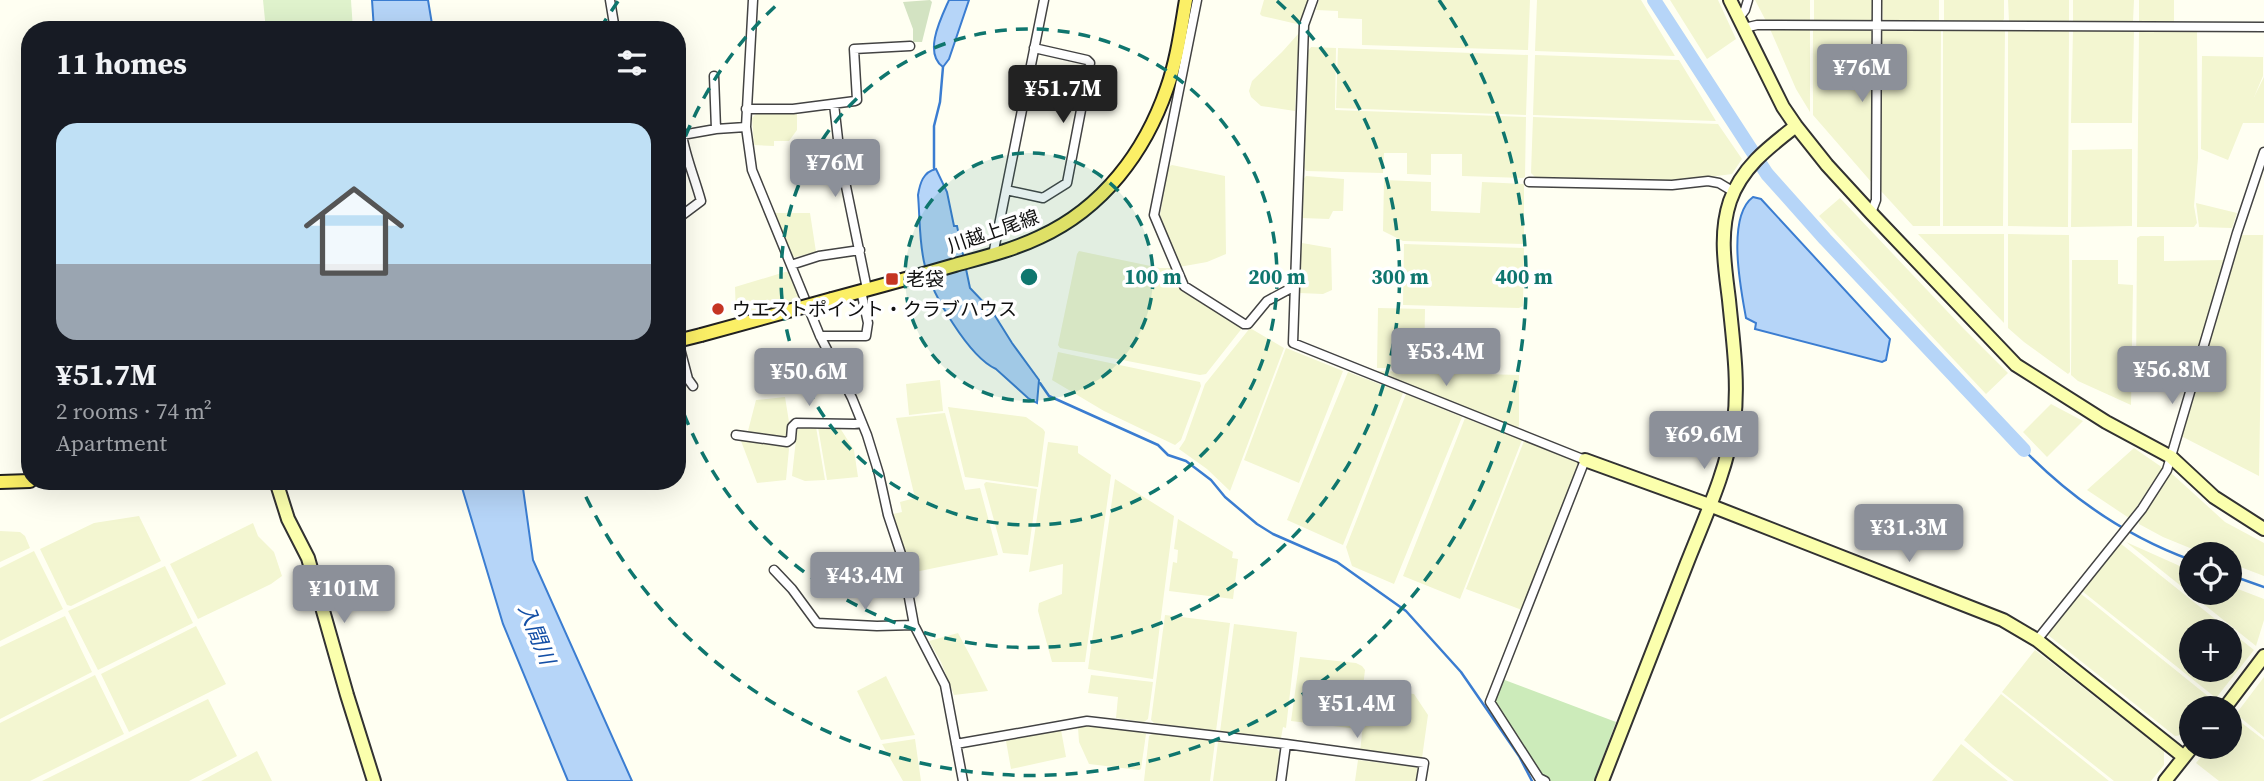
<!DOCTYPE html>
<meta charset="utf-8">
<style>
:root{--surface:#171b24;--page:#242831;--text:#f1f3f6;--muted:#9ea1a6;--accent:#8c9099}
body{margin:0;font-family:"Source Serif 4","Noto Sans JP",serif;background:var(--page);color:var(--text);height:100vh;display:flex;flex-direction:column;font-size:26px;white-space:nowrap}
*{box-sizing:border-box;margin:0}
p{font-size:23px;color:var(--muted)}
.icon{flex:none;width:38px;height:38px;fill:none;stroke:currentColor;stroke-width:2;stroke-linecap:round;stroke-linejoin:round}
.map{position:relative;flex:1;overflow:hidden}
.sheet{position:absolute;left:21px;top:21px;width:665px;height:469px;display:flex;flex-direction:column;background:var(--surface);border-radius:28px;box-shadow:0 7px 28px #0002}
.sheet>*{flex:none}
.fabs{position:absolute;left:2179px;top:542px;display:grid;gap:14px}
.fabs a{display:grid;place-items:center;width:63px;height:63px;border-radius:50%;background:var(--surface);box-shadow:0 7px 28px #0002;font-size:35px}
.price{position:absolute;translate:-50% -60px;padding:0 16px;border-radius:7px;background:var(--accent);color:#fff;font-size:23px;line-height:46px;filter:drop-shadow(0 2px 4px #0008)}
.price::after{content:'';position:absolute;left:50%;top:42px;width:21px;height:16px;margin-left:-10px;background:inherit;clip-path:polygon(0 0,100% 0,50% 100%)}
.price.active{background:#222;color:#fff}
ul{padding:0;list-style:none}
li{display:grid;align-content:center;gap:14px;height:371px;padding:0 35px}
li span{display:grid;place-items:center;height:217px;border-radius:21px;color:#555}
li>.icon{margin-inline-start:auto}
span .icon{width:126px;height:126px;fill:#fffc;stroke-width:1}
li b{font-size:30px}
h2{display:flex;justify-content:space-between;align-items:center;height:84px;padding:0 35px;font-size:30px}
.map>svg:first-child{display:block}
.farmland{fill:#f3f6d1;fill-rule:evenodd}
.green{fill:#ccebba}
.cemetery{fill:#d3e3c2}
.pitch{fill:#dff2cc}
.water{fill:#b6d5f8;stroke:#3b7dd1;stroke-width:2}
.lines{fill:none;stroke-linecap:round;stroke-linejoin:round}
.stream{stroke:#3b7dd1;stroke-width:2.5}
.river{stroke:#b6d5f8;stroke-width:14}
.street-casing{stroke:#434343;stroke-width:11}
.secondary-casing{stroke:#323232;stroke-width:16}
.primary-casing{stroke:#212121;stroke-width:16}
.street{stroke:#fff;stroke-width:8}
.secondary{stroke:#fbffad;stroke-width:12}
.primary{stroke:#fbef66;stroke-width:12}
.primary-bridge-casing{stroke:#212121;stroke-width:16;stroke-linecap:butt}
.primary-bridge{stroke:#fbef66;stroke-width:12}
.ring{fill:none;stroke:#0f766e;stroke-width:3.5;stroke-dasharray:12 9}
.poi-dot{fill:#c53523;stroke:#fff;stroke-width:2.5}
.labels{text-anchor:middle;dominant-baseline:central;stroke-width:7;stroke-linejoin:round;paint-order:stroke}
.street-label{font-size:19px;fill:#101010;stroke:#fff}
.poi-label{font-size:19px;fill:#101010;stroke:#fff;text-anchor:start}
.water-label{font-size:21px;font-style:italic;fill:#144fa6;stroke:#fff}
.centre{fill:#0f766e;stroke:#fff;stroke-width:3.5}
.ring-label{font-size:21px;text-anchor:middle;font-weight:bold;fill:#0f766e;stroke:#fff;stroke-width:7;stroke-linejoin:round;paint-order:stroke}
</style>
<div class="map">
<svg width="2264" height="781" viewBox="0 0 2264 781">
<rect width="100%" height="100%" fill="#fffff2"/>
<!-- farmland -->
<path class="farmland" d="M1264 0H1309L1300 22 1297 24 1262 16 1260 14Z
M1319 0H1530L1528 50 1362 45V19L1338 18V11L1316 10Z
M1537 0H1641L1675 56 1535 51Z
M1670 0H1718L1736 39 1707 59Z
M1755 0H1810V21H1766Z
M1814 0H1873V19L1870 22 1814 21Z
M1882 0H1939V22L1883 21Z
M1944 0H2004V19L2002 22H1944Z
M2008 0H2069V22H2009Z
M2073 0H2134L2133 22H2073Z
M2139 0H2174V23H2139Z
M1770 29H1810V112L1796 89Z
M1813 29H1870L1874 31 1873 184 1813 115Z
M1883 29H1941L1940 226H1913L1881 191V31Z
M1943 29H2005L2003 226H1943Z
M2008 29H2069L2068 227 2008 226Z
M2073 30H2134L2132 123H2071Z
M2139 30H2197L2198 158 2194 206 2197 223 2194 227H2137Z
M1299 33 1295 111 1261 106 1251 97 1249 91 1252 81 1282 52Z
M1311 47 1336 48 1335 110 1526 117 1525 177 1523 178 1462 176V154H1431V175L1407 174V153H1384L1383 173 1306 171 1304 167 1308 51Z
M1338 48 1528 55 1526 115 1336 108Z
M1535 55 1679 60 1716 121 1533 115Z
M2202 56 2263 57V76L2254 97 2264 77V123H2243L2228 160 2201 149Z
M756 114H797V130L789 141H774V146L754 145 752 118Z
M1533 117 1718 124 1742 159 1732 174 1679 181 1535 177 1531 173Z
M2132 149V226L2071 227 2072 150Z
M1172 165 1225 176 1226 254 1207 262 1179 267 1160 215 1168 167Z
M1306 176 1344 179 1343 211H1333L1329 219 1301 218 1302 181Z
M1384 180 1431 182V211L1480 213 1482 182 1524 184V244L1403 241 1383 231Z
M1840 198 1964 329 2008 373 1986 394 1819 216Z
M2196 203 2237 213 2232 228 2199 227Z
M772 213H810L816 252 792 258Z
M1918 234H2004V323Z
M2008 234 2069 235 2070 372 2068 374 2024 342 2008 328Z
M2240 235H2263L2259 476 2181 436Z
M2140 236H2164V261L2225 260 2189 382 2136 383 2137 238Z
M1302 243 1331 248 1332 290 1323 294 1299 293 1300 245Z
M1404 244 1524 248 1523 306 1519 308 1403 305Z
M1079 251 1160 268H1172L1180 286 1243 327 1206 374 1200 375 1060 348 1058 345 1077 254Z
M2072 260H2118V284L2133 285 2131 405 2078 381 2071 375Z
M785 272H789L799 299 736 315 735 287Z
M1378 308 1425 309 1424 369 1377 368Z
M1250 328 1284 348 1230 491 1207 469 1179 449 1185 440 1205 384Z
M1286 348 1343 371 1299 483 1244 460Z
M1058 352 1200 382 1201 386 1181 440 1175 445 1104 411 1052 380Z
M1377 371 1519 375V426L1515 429 1376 374Z
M1348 372 1403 393 1343 545 1287 520Z
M940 380 943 411 909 415 906 384Z
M1406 394 1462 417 1394 584 1352 566 1346 547Z
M785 397 789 422 788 434 785 437 754 434 748 431 756 400Z
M2051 404 2083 421 2047 457 2023 432Z
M948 407 1026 417 1043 429 1045 432 1038 487 965 477Z
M945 413 965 490 980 488 998 555 910 573 893 514 902 512 900 502 915 498 896 418Z
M1465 418 1522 440 1460 599 1403 576Z
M804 427H816L825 480 805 481 792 476 797 430Z
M818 427 840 428 854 450 858 477 827 480Z
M741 441 787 445 789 449 786 480 757 483Z
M1524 441 1579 463 1522 610 1466 589Z
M1048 442 1078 446V453L1111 475 1085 662H1052L1038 611 1039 603 1062 594 1063 564 1029 572Z
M2134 448 2163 468 2129 518 2087 490Z
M2170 472 2225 522 2264 543V576L2230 563V555H2207L2163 537 2139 524 2138 519Z
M1115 479 1174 516 1153 679 1088 669Z
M986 482 1037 489 1028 555 1003 553 984 484Z
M139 516 161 561 71 606 67 605 40 549 94 523Z
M1178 519 1233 552 1232 558 1238 559 1233 599 1169 591 1173 562 1177 563 1178 550 1174 549Z
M253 523 258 536 274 552 282 576 271 584 198 619 170 564Z
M0 531 20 532 25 536 30 548 0 562Z
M2126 542 2191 571V593H2230V586L2264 599V620L2256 646Z
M2120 543 2254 650 2216 698 2082 591ZM2191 632H2230V670H2191Z
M34 551 63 609 0 641V568Z
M165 566 193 623 98 670 68 611Z
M2080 593 2214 701 2208 709H2191V731L2189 734 2175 736 2048 635Z
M1165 615 1230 623 1216 731 1154 723 1151 720Z
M65 616 92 672 0 719V647Z
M1234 624 1297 632 1286 728 1283 727 1281 738 1278 740 1220 732Z
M196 626 226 684 129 732 101 674Z
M958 633 973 661 988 691 954 695 941 662 929 641Z
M2035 650 2164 751V765L2151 781H2114L2002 692Z
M1300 657 1356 663 1362 666 1365 670 1358 729 1291 721Z
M95 675 124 734 30 781H0V723Z
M1091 675 1153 682 1148 719 1144 722 1116 718 1118 697 1088 693Z
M886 676 915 735 881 740 857 691Z
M2264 677V737L2236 714Z
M1367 688 1414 694 1428 715 1422 758 1420 760 1360 752Z
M2001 694 2109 781H2014L1993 765 1964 740Z
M208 699 237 756 189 781H42Z
M2234 717 2264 740V781H2219L2196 763 2209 747H2230V723Z
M1094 726 1143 731 1146 734 1141 769 1139 770 1089 764 1079 742 1078 727Z
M1061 730 1066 757 1011 769 1006 741Z
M1153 733 1215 741 1210 781H1144L1149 736Z
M915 739 921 781H903L882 744Z
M1218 742 1277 749 1280 753 1276 781H1213Z
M1961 744 2008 781H1932Z
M257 751 272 781H201Z
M1358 760 1417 767 1419 771 1417 781H1355Z"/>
<!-- green -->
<path class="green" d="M1502 679 1616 722 1594 781H1551L1540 776 1494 701Z"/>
<!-- cemetery -->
<path class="cemetery" d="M930 0 932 2 922 42H913V29L903 2Z"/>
<!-- pitch -->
<path class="pitch" d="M263 0H351L353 30H266Z"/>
<!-- water -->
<path class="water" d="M372 0H428L433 30H374Z
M949 0H969L949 59 943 67C923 53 941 18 949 0Z
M936 169 947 192 954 226H957L970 288 992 311 1012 343 1039 380 1037 403 1028 398 996 369C969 357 932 294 925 266 919 244 920 218 918 195 920 183 923 172 936 169Z
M1753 197 1761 199 1890 339 1886 360 1882 362 1755 329 1756 323 1746 318C1741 290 1726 217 1753 197Z
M460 481H522L533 560 632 781H568L503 624Z"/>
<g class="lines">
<!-- stream -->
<path class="stream" d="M934 168V126L940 102 943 67
M1040 383 1049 396 1158 445 1168 455 1186 461 1211 480 1225 497 1257 524 1273 534 1337 562 1406 611 1461 672 1519 756 1532 781
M2024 450C2071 498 2128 537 2191 560
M2230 575 2264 587"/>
<!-- river -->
<path class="river" d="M1654 0 1767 174 1825 239 2024 450"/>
<!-- street casing -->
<g class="street-casing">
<path id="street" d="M610 0 615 30
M753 0 746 127 752 170 820 336 852 398 867 435 879 474 888 515 901 554 914 625 945 685 963 781
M1197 0 1154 215 1184 286 1244 324H1248L1267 301 1295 286
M1313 0 1304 25 1293 343 1585 460 1490 702 1539 778 1545 781
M1739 18 1745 10 1748 0
M1744 28 1757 25 2264 27
M714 76 716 129
M834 104 840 157 867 289
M746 109H793L855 101 857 100 854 49 910 46
M1529 182 1672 185 1708 181 1719 183 1734 192
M1006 190 1043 198 1067 183 1090 63 1087 60 1034 48
M1871 213 1876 200 1877 0
M677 219 701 201C695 179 686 158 682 135L716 129 746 127
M993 255 1044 0
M791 265 819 256 860 250
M820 336H866L868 323 861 291
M678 341 688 379 693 386
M736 435 787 442 791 439 792 427 796 423 854 424 862 423
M774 570 792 589 817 623 877 626 914 625
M2037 640 2142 509 2167 470 2237 233 2264 152
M956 744 1087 721 1286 744 1281 781
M1286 744 1424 763 1421 781"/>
</g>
<!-- secondary casing -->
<g class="secondary-casing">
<path id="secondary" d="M1730 0 1783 107 1796 126 1827 165 1871 213 2016 365 2106 422 2171 457 2214 497 2264 529
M1585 460 1709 505 2003 620 2037 640 2184 757
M276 481 288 519 308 558 347 695 374 781
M2224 709 2264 656
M1602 781C1630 708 1659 636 1687 563 1705 517 1727 471 1734 422 1739 382 1733 341 1729 300 1725 267 1719 234 1730 201 1742 167 1769 147 1796 126
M2165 781 2192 747"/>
</g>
<!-- primary casing -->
<g class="primary-casing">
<path id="primary" d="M832 299C873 288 914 277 955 265 984 257 1013 250 1040 237 1103 208 1145 152 1167 88 1177 60 1181 29 1186 0
M677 341 701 335
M0 482 30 481"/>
</g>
<!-- street -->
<use href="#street" class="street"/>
<!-- secondary -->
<use href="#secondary" class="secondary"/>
<!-- primary -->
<use href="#primary" class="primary"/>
<!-- primary-bridge casing -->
<g class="primary-bridge-casing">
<path id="primary-bridge" d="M701 335 832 299"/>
</g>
<!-- primary-bridge -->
<use href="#primary-bridge" class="primary-bridge"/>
</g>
<!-- distance rings -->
<circle cx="1029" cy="277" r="124" fill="#0f766e" fill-opacity=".12"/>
<g class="ring">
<circle cx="1029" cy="277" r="124"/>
<circle cx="1029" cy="277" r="248"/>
<path d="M678 156A371 371 0 0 1 781 1M1277 1A371 371 0 1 1 678 398"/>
<path d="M600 29A495 495 0 0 1 619 0M1439 0A495 495 0 1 1 579 482"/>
</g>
<!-- markers -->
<g class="poi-dot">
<rect x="885" y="272" width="14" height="14" rx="3.5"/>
<circle cx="718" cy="309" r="7"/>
</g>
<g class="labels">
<!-- street labels -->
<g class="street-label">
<text transform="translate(993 231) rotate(-19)">川越上尾線</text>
</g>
<!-- poi labels -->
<g class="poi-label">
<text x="906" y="279">老袋</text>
<text x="732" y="309">ウエストポイント・クラブハウス</text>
</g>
<!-- water labels -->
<g class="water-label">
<text transform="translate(537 634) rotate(68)">入間川</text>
</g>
</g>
<circle cx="1029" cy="277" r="10" class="centre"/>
<g class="ring-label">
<text x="1153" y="284">100 m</text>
<text x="1277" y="284">200 m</text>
<text x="1400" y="284">300 m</text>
<text x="1524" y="284">400 m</text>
</g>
</svg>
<div class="fabs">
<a><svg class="icon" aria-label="locate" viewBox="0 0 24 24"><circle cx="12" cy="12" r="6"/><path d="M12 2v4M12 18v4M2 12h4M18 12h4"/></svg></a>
<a>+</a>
<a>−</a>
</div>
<b class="price" style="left:1862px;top:104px">¥76M</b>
<b class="price active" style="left:1063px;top:125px">¥51.7M</b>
<b class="price" style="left:835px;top:199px">¥76M</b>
<b class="price" style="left:1446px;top:388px">¥53.4M</b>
<b class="price" style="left:2172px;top:406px">¥56.8M</b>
<b class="price" style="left:809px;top:408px">¥50.6M</b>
<b class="price" style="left:1704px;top:471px">¥69.6M</b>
<b class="price" style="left:1909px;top:564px">¥31.3M</b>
<b class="price" style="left:865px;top:612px">¥43.4M</b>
<b class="price" style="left:344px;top:625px">¥101M</b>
<b class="price" style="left:1357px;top:740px">¥51.4M</b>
<section class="sheet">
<h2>11 homes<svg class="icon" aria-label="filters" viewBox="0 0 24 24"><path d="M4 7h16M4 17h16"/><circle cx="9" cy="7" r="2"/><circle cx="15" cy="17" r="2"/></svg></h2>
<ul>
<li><span style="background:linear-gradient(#bfe0f5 65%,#9aa5b1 0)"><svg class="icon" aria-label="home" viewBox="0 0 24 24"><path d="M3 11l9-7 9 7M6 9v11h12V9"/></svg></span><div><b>¥51.7M</b><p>2 rooms · 74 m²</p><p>Apartment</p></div></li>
</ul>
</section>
</div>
